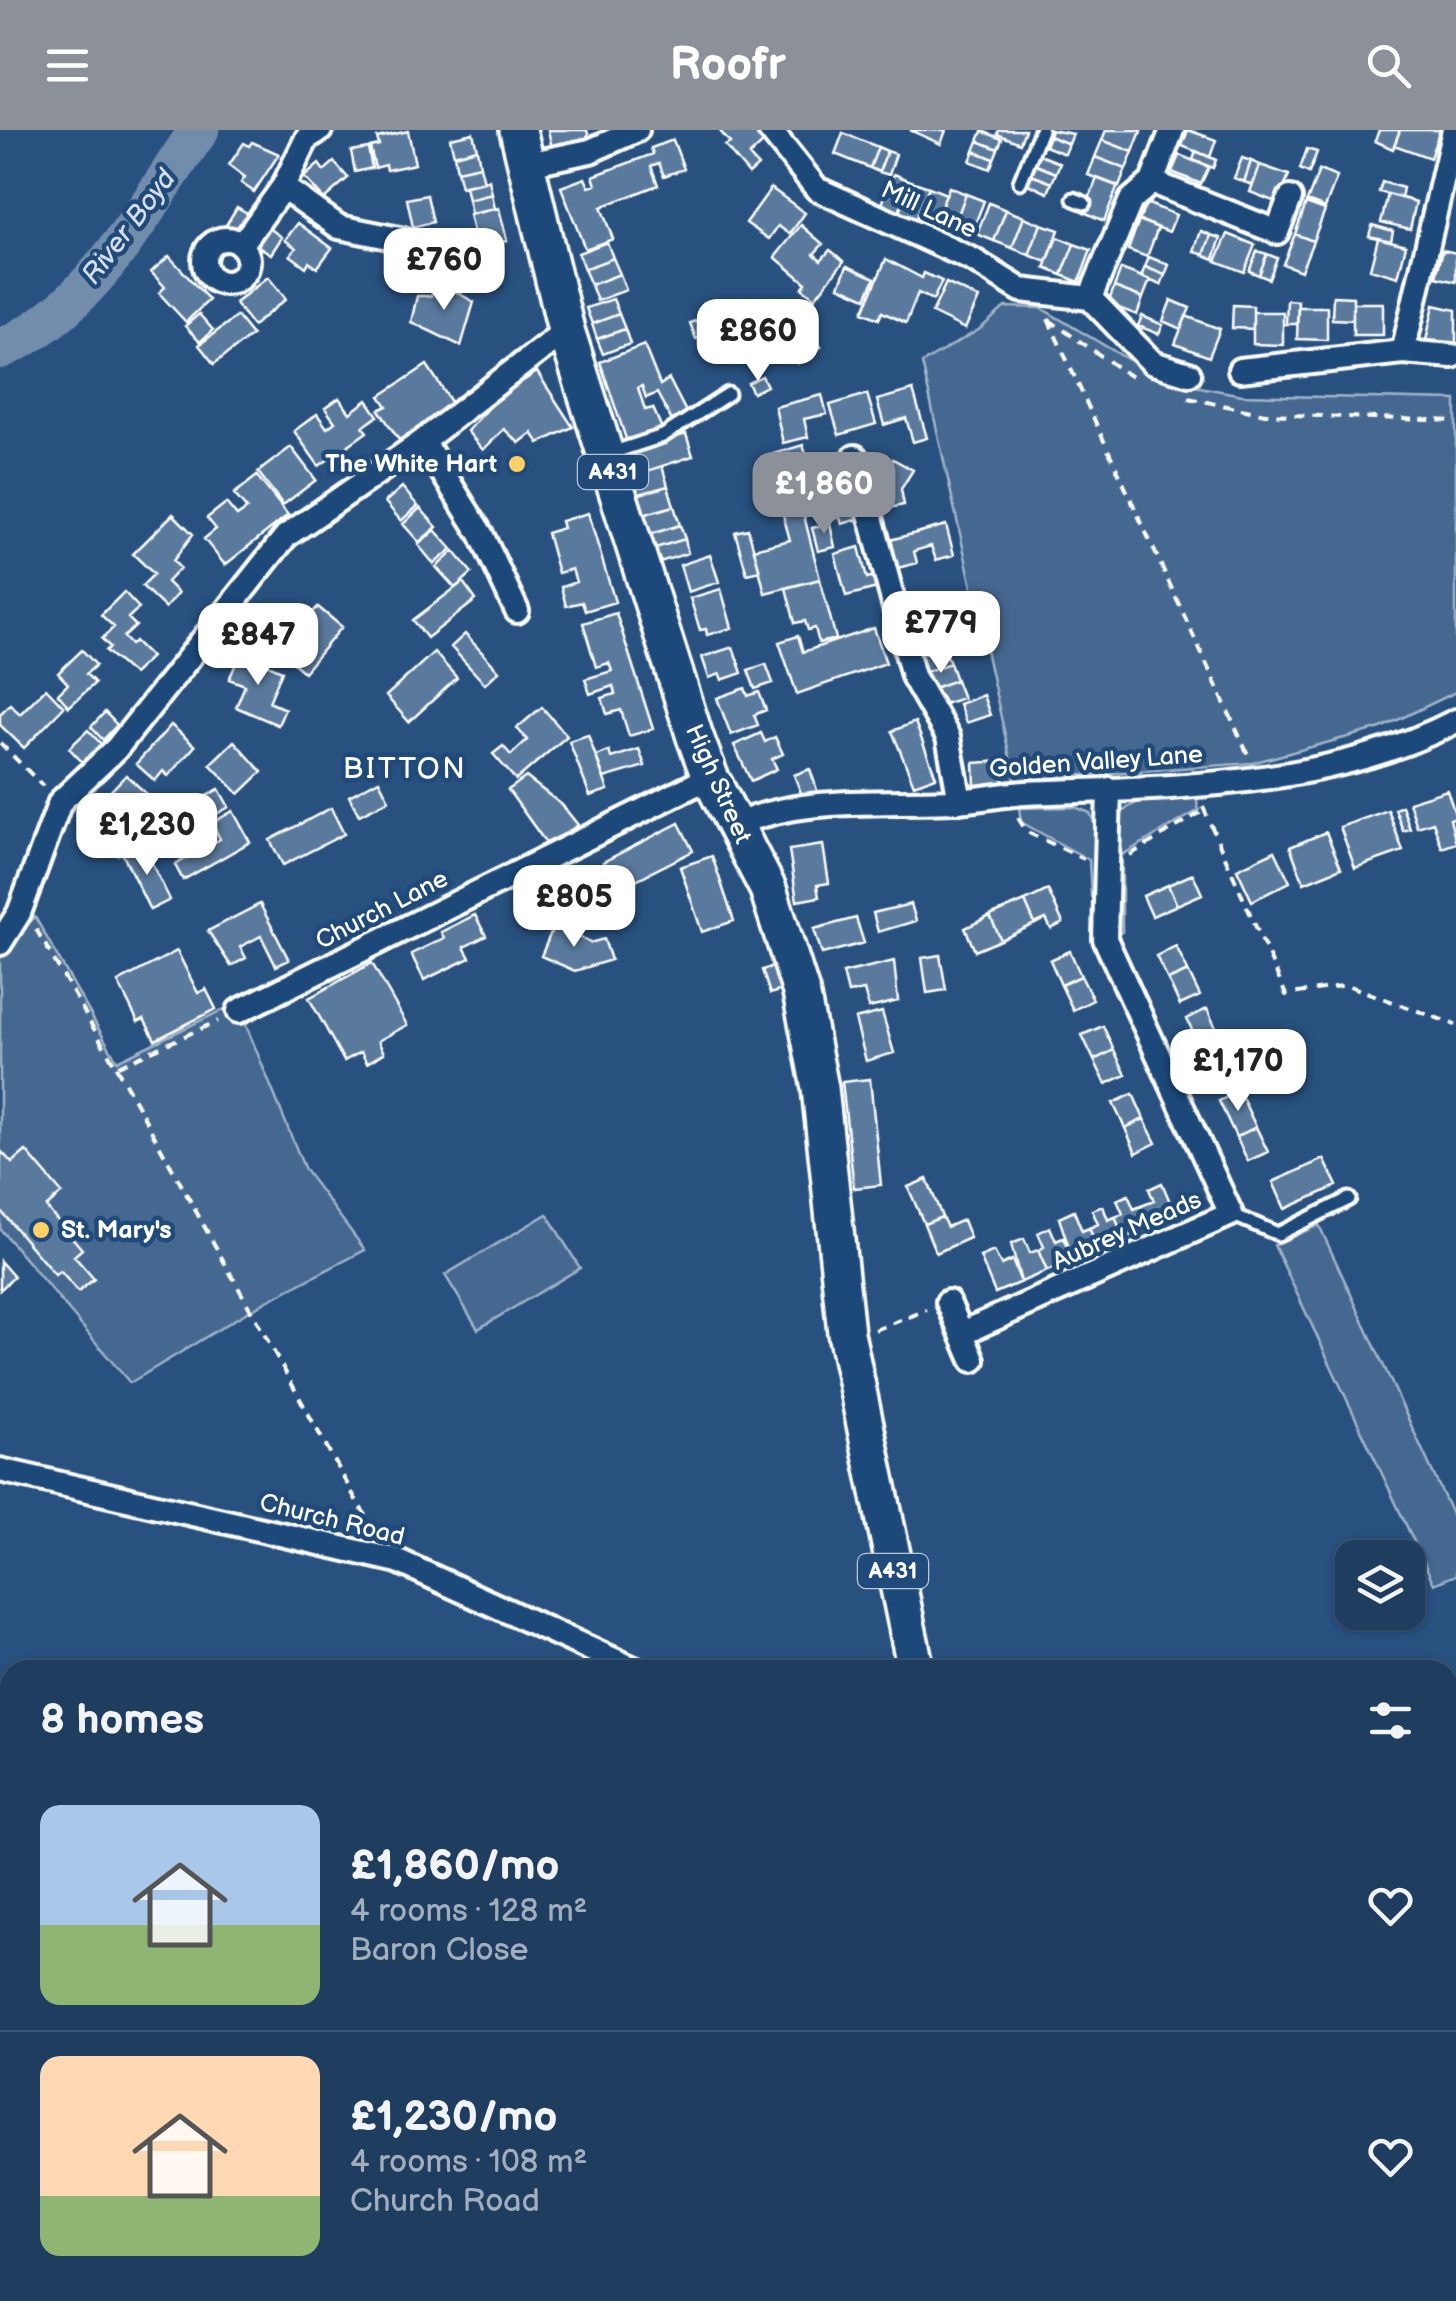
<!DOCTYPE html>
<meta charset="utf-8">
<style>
:root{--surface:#1e3d5f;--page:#2b4868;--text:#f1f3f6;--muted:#a1aebd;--line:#3c5674;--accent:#8c9099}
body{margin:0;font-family:"Balsamiq Sans",sans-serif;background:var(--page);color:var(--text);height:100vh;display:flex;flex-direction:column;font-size:38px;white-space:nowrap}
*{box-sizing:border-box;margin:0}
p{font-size:32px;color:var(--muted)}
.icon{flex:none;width:55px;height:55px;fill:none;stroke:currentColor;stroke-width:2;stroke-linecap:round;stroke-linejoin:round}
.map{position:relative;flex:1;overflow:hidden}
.panel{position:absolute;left:0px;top:1530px;width:1458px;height:642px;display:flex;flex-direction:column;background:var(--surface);border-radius:30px 30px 0 0;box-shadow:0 2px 8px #0004,0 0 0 2px var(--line)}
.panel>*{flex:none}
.tools{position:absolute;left:1335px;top:1410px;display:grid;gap:20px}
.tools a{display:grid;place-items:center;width:90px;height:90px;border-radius:20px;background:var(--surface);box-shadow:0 2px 8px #0004,0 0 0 2px var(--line);font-size:50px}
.price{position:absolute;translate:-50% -85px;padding:0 22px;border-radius:20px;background:#fff;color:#222;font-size:32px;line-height:65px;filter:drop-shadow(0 2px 5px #0008)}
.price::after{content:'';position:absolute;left:50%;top:60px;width:30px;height:22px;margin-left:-15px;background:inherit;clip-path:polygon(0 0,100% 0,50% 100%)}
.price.current{background:var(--accent);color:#fff}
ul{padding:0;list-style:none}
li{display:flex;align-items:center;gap:30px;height:250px;padding:0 40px}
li+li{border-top:2px solid var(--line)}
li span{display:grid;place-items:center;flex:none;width:280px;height:200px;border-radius:20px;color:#555}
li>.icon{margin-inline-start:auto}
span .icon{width:120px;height:120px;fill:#fffc;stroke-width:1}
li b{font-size:42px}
h2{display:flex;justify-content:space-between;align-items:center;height:120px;padding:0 40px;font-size:42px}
header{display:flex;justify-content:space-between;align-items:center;height:130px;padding:0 40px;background:var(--accent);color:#fff;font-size:45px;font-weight:800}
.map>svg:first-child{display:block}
.green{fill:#446890;stroke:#a2b4c8;stroke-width:2.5}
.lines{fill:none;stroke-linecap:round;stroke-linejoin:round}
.stream{stroke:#aabbcd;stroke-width:6}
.river{stroke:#718dab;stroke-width:40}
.building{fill:#5a7a9d;stroke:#fff;stroke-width:2.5}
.service-casing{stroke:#fff;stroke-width:19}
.minor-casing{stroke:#fff;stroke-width:30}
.primary-casing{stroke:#fff;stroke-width:42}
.path{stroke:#fff;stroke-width:4;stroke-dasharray:10 8;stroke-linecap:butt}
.service{stroke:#1f4a7a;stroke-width:11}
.minor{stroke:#1f4a7a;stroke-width:22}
.primary{stroke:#1f4a7a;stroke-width:35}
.poi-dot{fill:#ffd166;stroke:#1f4a7a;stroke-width:4}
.labels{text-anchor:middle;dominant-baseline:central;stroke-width:9;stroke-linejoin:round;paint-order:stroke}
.shield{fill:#1f4a7a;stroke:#bcc9d7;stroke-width:2.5}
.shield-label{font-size:22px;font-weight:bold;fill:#fff}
.street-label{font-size:25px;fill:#fff;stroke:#1f4a7a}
.poi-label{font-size:25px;font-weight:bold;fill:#fff;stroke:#1f4a7a;text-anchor:end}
.water-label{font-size:28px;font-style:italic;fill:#d4dde6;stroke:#1f4a7a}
.quarter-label{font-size:30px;letter-spacing:2.5px;fill:#fff;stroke:#1f4a7a}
</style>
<header><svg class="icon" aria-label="menu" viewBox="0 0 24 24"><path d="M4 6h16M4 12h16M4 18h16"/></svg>Roofr<svg class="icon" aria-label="search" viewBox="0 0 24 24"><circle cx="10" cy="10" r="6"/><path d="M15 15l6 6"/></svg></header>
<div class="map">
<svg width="1456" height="2171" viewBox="0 0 1456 2171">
<rect width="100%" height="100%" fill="#28517f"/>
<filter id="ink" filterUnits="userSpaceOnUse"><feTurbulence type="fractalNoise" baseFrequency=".01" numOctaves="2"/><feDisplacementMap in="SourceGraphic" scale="20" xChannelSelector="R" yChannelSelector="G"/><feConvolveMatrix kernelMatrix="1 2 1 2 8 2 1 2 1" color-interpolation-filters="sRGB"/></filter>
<g filter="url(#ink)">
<!-- green -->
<path class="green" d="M1005 177 1041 178 1163 250 1242 265 1456 270V562L1381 598 1252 633 1015 650 922 233 980 199Z
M1196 668 1199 680 1122 725V802L1115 805 1113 697C1128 662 1163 669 1196 668Z
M1075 677 1090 683 1095 695 1096 769 1091 767 1089 730 1021 692 1019 678Z
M35 787 117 931 237 873 305 1040 365 1120 252 1179 130 1253 0 1099V823Z
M547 1084 580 1138 478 1199 445 1145Z
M1319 1095 1456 1393V1445L1434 1454 1274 1115Z"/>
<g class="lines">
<!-- stream -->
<path class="stream" d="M0 1935 10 1941
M282 2162 291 2171"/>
<!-- river -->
<path class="river" d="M0 219C93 180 144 78 199 0"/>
</g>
<!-- building -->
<path class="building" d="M548 0H587L589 9 552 18Z
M719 0H753L764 12 749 26 758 36 749 44 725 16 730 13Z
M910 0H946L941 14Z
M999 0H1025L1020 13 997 4Z
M1051 0 1073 4 1069 14 1049 6Z
M1106 0H1138L1141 1 1133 22 1102 10Z
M1188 0 1216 10 1210 27 1182 16Z
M1379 0H1400L1393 19 1375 11Z
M1400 0H1440L1430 28 1394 15Z
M408 1 415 34 387 40 386 35 375 38 370 17 379 15 377 8Z
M982 1 1002 9 998 19 978 11Z
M473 3 477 19 454 25 450 8Z
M843 3 878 17 870 38 835 24Z
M1049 6 1069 14 1065 24 1045 16Z
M673 10 684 39 664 46 659 33 651 36 658 55 601 77 613 109 585 119 561 57 585 48 589 57 596 55 593 46 653 24 651 18Z
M1102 10 1133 22 1126 39 1095 27Z
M978 11 998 19 994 29 974 21Z
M252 12 279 24 254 62 241 53 245 47 229 35 244 13 249 16Z
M878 17 887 21 879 42 870 38Z
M368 18 372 38 355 42 351 21Z
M477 19 480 36 457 41 454 25Z
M1307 19 1317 22 1309 43 1300 39Z
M887 21 896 24 889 45 879 42Z
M974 21 994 29 990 39 970 31Z
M1196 21 1216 30 1213 38 1193 30Z
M1040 25 1060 33 1056 43 1036 35Z
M1179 25 1209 37 1201 54 1172 42Z
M1095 27 1126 39 1119 57 1088 45Z
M1242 28 1251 31 1244 52 1234 48Z
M1251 31 1260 35 1253 55 1244 52Z
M334 32 348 48 324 69 304 47 319 34 324 41Z
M1036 35 1056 43 1052 53 1032 45Z
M1260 35 1289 45 1278 73 1250 62Z
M480 36 484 52 461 57 457 41Z
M1319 40 1337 47 1325 78 1307 71Z
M894 44 911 51 899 82 882 74Z
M1032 45 1052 53 1048 63 1028 54Z
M1097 48 1118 56 1104 91 1084 82Z
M489 50 492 64 468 70 465 56Z
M911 51 929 57 916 88 899 82Z
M1382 52 1403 58 1401 68 1379 62Z
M929 57 946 64 934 95 916 88Z
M949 57 966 64 954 95 937 88Z
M771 58 805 83 790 104 778 96 769 109 746 93Z
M492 64 495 79 471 84 468 70Z
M966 64 984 71 972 102 954 95Z
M1388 64 1416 72 1410 99 1381 92Z
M427 65 433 92 413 97 407 69Z
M989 73 1006 80 994 111 977 104Z
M1146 73 1176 85 1169 102 1139 90Z
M1306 73 1325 80 1313 111 1295 104Z
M237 77 254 87 242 105 226 95Z
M499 78 507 111 477 118 469 85Z
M1006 80 1024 87 1012 118 994 111Z
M1024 87 1041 94 1029 125 1012 118Z
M1139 90 1158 98 1147 127 1128 120Z
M298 93 332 118 317 138 309 132 306 137 290 125 296 118 285 110Z
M1041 94 1059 100 1047 132 1029 125Z
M801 95 823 114 814 124 821 130 830 120 844 131 815 168 802 158 806 153 775 127Z
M1372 95 1393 101 1391 111 1369 106Z
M266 96 282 107 271 124 255 114Z
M1201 101 1211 105 1204 125 1194 121Z
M1228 104 1255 115 1244 142 1216 131Z
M1295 104 1313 111 1301 141 1283 134Z
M1211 105 1221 108 1214 129 1204 125Z
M1057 107 1074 114 1062 145 1045 138Z
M1378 108 1406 115 1398 147 1370 139Z
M607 112 613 128 584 139 578 123Z
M1074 114 1091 120 1079 152 1062 145Z
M1443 120 1456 123V152L1436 147Z
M1257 121 1267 124 1259 145 1249 141Z
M1267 124 1277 128 1269 149 1259 145Z
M169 126 209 170 186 192 159 163 165 157 151 142Z
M1149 127 1169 135 1165 145 1145 137Z
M613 128 620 144 591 155 584 139Z
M886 129 922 148 924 143 942 151 933 170 918 163 906 193 882 182 879 189 863 182Z
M847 136 875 148 866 168 839 156Z
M1145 137 1165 145 1161 155 1141 147Z
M1121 139 1150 150 1143 168 1114 157Z
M620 144 626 160 597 171 591 155Z
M268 147 286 169 253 196 235 173Z
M437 151 474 172 461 216 411 192 417 166H431Z
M946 153 979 168 965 199 932 183Z
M1114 157 1143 168 1137 185 1108 174Z
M1333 166 1353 167V190L1332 189Z
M774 168 792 193 778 203 761 178Z
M613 169 619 184 592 194 586 178Z
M1171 170 1190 178 1181 199 1163 191Z
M1287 170 1298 171 1297 194H1286Z
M1353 173H1383V205H1353Z
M1233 175 1253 176V199L1232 198Z
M1434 175 1456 180V217L1426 210Z
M1298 177H1327V210L1297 209Z
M1253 182H1283V215L1253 214Z
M716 183 723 199 696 209 690 193Z
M199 184 213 200 200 212 185 196Z
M619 184 625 199 597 209 592 194Z
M237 186 252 205 214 234 199 215Z
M1142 186 1163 195 1159 204 1138 196Z
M1186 186 1220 199 1209 227 1175 214Z
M803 190 821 217 798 233 780 206Z
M753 195 762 208 738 225 729 212Z
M625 199 630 214 603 224 597 209Z
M644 215 660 255 669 249 687 284 672 291 657 263 646 268 642 256 638 258 645 280 653 278 663 301 627 312 600 232Z
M427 235 453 275 399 310 379 280 387 276 380 266Z
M537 242 573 297 539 313 532 303 519 313 504 299 483 320 467 301 501 265Z
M762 246 767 256 753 263 748 253Z
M913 260 927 308 913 312 906 288 884 295 877 270Z
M867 264 876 294 839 305 830 275Z
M822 265 827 284 804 289 808 307 783 313 775 277Z
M339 268 350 283 367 270 378 286 363 297 367 302 319 336 294 301 317 284 327 298 335 292 325 278Z
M686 304 693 326 629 347 622 325Z
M803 315 813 346 796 351 790 331 777 336 773 324Z
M291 317 316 350 283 375 258 342Z
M893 329 913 340 901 359 904 375 883 379 878 354Z
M662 336 668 356 636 365 629 347Z
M257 346 288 385 225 435 204 409 216 399 207 388 226 373 237 386 247 379 234 364Z
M851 355 859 389 842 394 840 387 827 390 820 363Z
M668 356 674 376 642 385 636 365Z
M402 357 418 376 401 391 385 372Z
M800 370 820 449 765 463 754 419 790 410 780 374Z
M674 376 680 395 648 405 642 385Z
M420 378 437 397 419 412 403 394Z
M588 383 615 472 585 481 582 472 566 476 561 457 576 452 572 439 558 443 547 403 563 398 561 391Z
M173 384 193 404 173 431 180 438 167 452 178 463 165 478 142 456 154 444 133 424Z
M830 394 835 417 818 421 812 398Z
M680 395 685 409 652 419 648 405Z
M946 395 954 425 936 430 931 416 914 421 917 433 898 438 890 410Z
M748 399 760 441 747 444 735 402Z
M435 400 452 419 434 434 418 415Z
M685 409 688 423 657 433 652 419Z
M859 417 867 448 875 446 877 458 846 466 835 424Z
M454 421 472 443 455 458 436 437Z
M710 425 719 452 688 462 680 435Z
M820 449 836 509 819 513 815 498 808 500 805 491 795 493 786 458Z
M463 452 476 470 427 508 413 490Z
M721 459 732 498 707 505 706 499 700 500 690 468Z
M124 462 139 478 128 488 136 496 124 507 131 515 135 511 151 527 133 544 106 521 110 517 102 509 114 497 101 485Z
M942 471 947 488 935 491 940 511 919 516 910 479Z
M318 477 342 497 304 542 277 519Z
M616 483 653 599 629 606 621 580 607 584 602 568 615 564 613 556 590 564 585 549 612 541 609 533 596 537 583 493Z
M874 498 886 533 797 564 779 512 798 506 803 522Z
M465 504 499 541 485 554 451 517Z
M944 516 950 533 925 542 919 525Z
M733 517 742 543 722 550 720 544 709 548 702 527Z
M82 520 96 535 86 544 95 553 69 577 58 564 68 554 58 543Z
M434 522 457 548 409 592 386 566Z
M241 523 282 541 269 572 285 579 278 595 236 577 245 555 229 549Z
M950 533 956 550 931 559 925 542Z
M766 534 773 553 755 559 748 540Z
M956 550 963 568 937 576 931 559Z
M46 558 64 577 24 618 0 595V584L10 574 20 584Z
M745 558 748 566 759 562 766 580 754 585 758 595 731 605 717 568Z
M983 565 990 585 966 593 959 574Z
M542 577 567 606 516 650 493 624 503 616 511 625 527 610 517 598Z
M105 582 117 595 103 610 91 597Z
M915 592 936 647 914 655 892 601Z
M171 595 195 616 168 646 163 641 155 651 136 634Z
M88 600 104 617 85 635 69 618Z
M761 603 765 612 775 607 783 624 772 629 777 639 751 651 734 615Z
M588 605 608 660 590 666 569 611Z
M234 611 262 642 239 664 210 634Z
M639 619 645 636 604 648 596 626 609 621 611 628Z
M1002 631 1004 653 975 655 974 633Z
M810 639 818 663 803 668 794 645Z
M126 645 149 666 124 693 137 705 118 725 82 691Z
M526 647 562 675 578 695 569 701 574 707 551 720 508 660Z
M379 650 389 670 359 685 349 666Z
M219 659 229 677 211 687 201 669Z
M1447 660 1456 687 1450 689 1456 713 1442 718 1433 692 1417 697 1409 672Z
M1402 676 1410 699 1403 701 1395 679Z
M331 678 344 704 283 735 270 710Z
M1388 680 1403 721 1355 738 1340 697Z
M233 681 250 712 183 750 175 735 220 709 212 693Z
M679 693 693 721 618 759 603 732Z
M1326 702 1341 738 1304 753 1290 717Z
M143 715 170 770 150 780 123 725Z
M823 715 829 753 817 755 819 767 797 771 789 720Z
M1275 721 1290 752 1252 771 1237 739Z
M712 726 734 791 702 802 680 737Z
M1193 744 1202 764 1177 775 1168 755Z
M1168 755 1177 775 1152 786 1143 766Z
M1048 760 1063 793 1051 799 1046 789 1035 794 1025 771Z
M1025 771 1035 794 1001 810 990 786Z
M260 774 289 830 276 836 261 806 240 817 246 828 231 836 208 801Z
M911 774 916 791 878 802 873 783Z
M475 785 486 806 464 817 470 828 424 850 411 824 444 808 441 802Z
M990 786 1001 810 975 821 965 798Z
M856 788 864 813 822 824 814 799Z
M555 793 590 813 604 809 611 830 575 841 541 826Z
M1176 816 1188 841 1168 850 1156 826Z
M177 821 198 863 206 859 216 879 155 910 144 889 138 892 118 852Z
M1070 821 1081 846 1061 855 1050 830Z
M940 825 946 860 927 863 922 828Z
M894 831 898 871 869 878 864 860 848 863 843 843Z
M372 833 407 895 378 911 384 923 367 933 361 922 344 931 309 868Z
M777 835 785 859 770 864 762 840Z
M1188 841 1200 866 1180 875 1168 850Z
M1081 846 1093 870 1073 880 1061 855Z
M1207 879 1224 915 1203 924 1187 889Z
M882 882 894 923 866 931 855 889Z
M1103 896 1114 920 1094 930 1082 905Z
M1224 915 1236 939 1215 949 1203 924Z
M1114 920 1126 945 1106 954 1094 930Z
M870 949 881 1055 854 1058 842 952Z
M1239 961 1256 997 1236 1007 1219 971Z
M1133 964 1144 989 1125 998 1113 973Z
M1144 989 1156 1013 1136 1023 1125 998Z
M1256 997 1268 1022 1248 1031 1236 1007Z
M1 1021 12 1033 26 1021 62 1063 46 1077 82 1119 74 1126 94 1149 78 1162 60 1141 55 1145 0 1080Z
M1324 1029 1337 1056 1285 1079 1273 1052Z
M927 1049 942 1087 924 1094 908 1057Z
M1162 1053 1176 1086 1150 1097 1141 1076 1154 1071 1149 1059Z
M1128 1065 1134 1079 1141 1076 1150 1097 1124 1108 1115 1087 1123 1084 1117 1070Z
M1103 1076 1108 1090 1115 1087 1124 1108 1098 1119 1089 1098 1098 1094 1092 1080Z
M1074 1081 1082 1101 1089 1098 1098 1119 1073 1130 1059 1088Z
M942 1087 947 1097 963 1090 970 1108 936 1123 924 1094Z
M1050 1097 1056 1111 1063 1108 1073 1130 1047 1141 1038 1120 1044 1117 1038 1103Z
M1024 1109 1030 1123 1038 1120 1047 1141 1021 1152 1011 1114Z
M994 1121 1001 1135 1012 1130 1021 1152 995 1163 980 1127Z
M0 1131 14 1147 0 1160Z"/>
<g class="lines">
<!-- service casing -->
<g class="service-casing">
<path id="service" d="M1020 52 1041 0
M1074 69 1084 73
M611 323 663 306 728 264
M1231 1084 1278 1104 1349 1069"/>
</g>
<!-- minor casing -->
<g class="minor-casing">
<path id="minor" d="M770 0 817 59 973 130 1021 160 1090 168
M528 34 590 21 637 0
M1152 52 1277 102 1290 68
M283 57 339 97 409 111
M204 131a22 22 0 1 1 44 0a22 22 0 1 1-44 0Z
M242 114 283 57 307 8 320 0
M1090 168 1131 70 1152 52 1172 0
M1090 168 1153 233 1189 244
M1403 222 1452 226
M1240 240 1403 222 1454 0
M423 311 481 404 517 481
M855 327 913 546 948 607 960 671
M734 696C798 666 880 674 951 671 976 671 1001 664 1026 663 1171 657 1324 659 1456 591
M0 813 19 783 60 672 116 619 286 406 423 311 566 200
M239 881 710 647
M948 1172 973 1230
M962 1203 1231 1084 1105 809 1109 659
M0 1340 398 1431 636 1540
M1448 1914 1456 1917"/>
</g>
<!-- primary casing -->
<g class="primary-casing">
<path id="primary" d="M518 0 566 200 695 607 710 647 768 759 801 862 820 958 846 1203 916 1540
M1075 2162 1077 2171"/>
</g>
<!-- path -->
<path class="path" d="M1048 189 1250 629
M1049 190 1136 250
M1188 268 1265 284 1456 291
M0 613 43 656
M1203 677 1286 865 1347 855 1456 895
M1018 688 1027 702 1084 729
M1130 725 1203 681
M36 799 116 937 218 891
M116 937 360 1377 379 1403
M875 1200 927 1180"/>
<!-- service -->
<use href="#service" class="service"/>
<!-- minor -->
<use href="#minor" class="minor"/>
<!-- primary -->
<use href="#primary" class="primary"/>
</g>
</g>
<!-- markers -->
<g class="poi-dot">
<circle cx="517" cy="334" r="10"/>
<circle cx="41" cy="1100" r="10"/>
</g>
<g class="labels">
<!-- shield labels -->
<g class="shield">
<rect x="578" y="325" width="70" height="34" rx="8"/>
<rect x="858" y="1424" width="70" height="34" rx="8"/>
</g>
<g class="shield-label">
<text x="613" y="342">A431</text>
<text x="893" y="1441">A431</text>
</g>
<!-- street labels -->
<g class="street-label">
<text transform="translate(929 80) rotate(25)">Mill Lane</text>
<text transform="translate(1096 632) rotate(-4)">Golden Valley Lane</text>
<text transform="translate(718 654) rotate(66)">High Street</text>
<text transform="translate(382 780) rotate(-27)">Church Lane</text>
<text transform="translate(1127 1101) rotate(-24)">Aubrey Meads</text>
<text transform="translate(332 1390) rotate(14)">Church Road</text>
</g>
<!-- poi labels -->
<g class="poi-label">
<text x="497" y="334">The White Hart</text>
<text x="61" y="1100" text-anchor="start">St. Mary's</text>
</g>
<!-- water labels -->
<g class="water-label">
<text transform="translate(129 97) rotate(-53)">River Boyd</text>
</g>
<!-- quarter labels -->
<g class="quarter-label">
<text x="405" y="639">BITTON</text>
</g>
</g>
</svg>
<div class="tools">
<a><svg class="icon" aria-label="layers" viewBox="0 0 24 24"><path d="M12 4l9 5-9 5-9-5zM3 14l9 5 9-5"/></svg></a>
</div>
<b class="price" style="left:444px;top:183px">£760</b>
<b class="price" style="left:758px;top:254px">£860</b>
<b class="price current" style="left:824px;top:407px">£1,860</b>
<b class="price" style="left:941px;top:546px">£779</b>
<b class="price" style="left:258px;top:558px">£847</b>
<b class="price" style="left:147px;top:748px">£1,230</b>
<b class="price" style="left:574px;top:820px">£805</b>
<b class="price" style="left:1238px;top:984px">£1,170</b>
<section class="panel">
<h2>8 homes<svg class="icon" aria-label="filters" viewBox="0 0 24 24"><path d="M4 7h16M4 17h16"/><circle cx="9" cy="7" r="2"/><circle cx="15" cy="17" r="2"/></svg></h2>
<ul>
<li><span style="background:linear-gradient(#a9c7e8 60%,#8fb573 0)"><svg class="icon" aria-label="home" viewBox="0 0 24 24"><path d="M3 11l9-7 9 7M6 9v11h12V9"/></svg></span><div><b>£1,860/mo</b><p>4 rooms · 128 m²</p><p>Baron Close</p></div><svg class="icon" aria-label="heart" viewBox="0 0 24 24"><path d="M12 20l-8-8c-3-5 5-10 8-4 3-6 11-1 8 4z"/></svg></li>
<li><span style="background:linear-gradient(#ffd9b3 70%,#8fb573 0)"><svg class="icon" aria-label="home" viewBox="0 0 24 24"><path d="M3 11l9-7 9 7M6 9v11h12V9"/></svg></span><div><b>£1,230/mo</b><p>4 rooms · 108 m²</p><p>Church Road</p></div><svg class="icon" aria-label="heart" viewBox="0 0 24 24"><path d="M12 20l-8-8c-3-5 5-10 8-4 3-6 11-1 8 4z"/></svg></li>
</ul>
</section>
</div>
